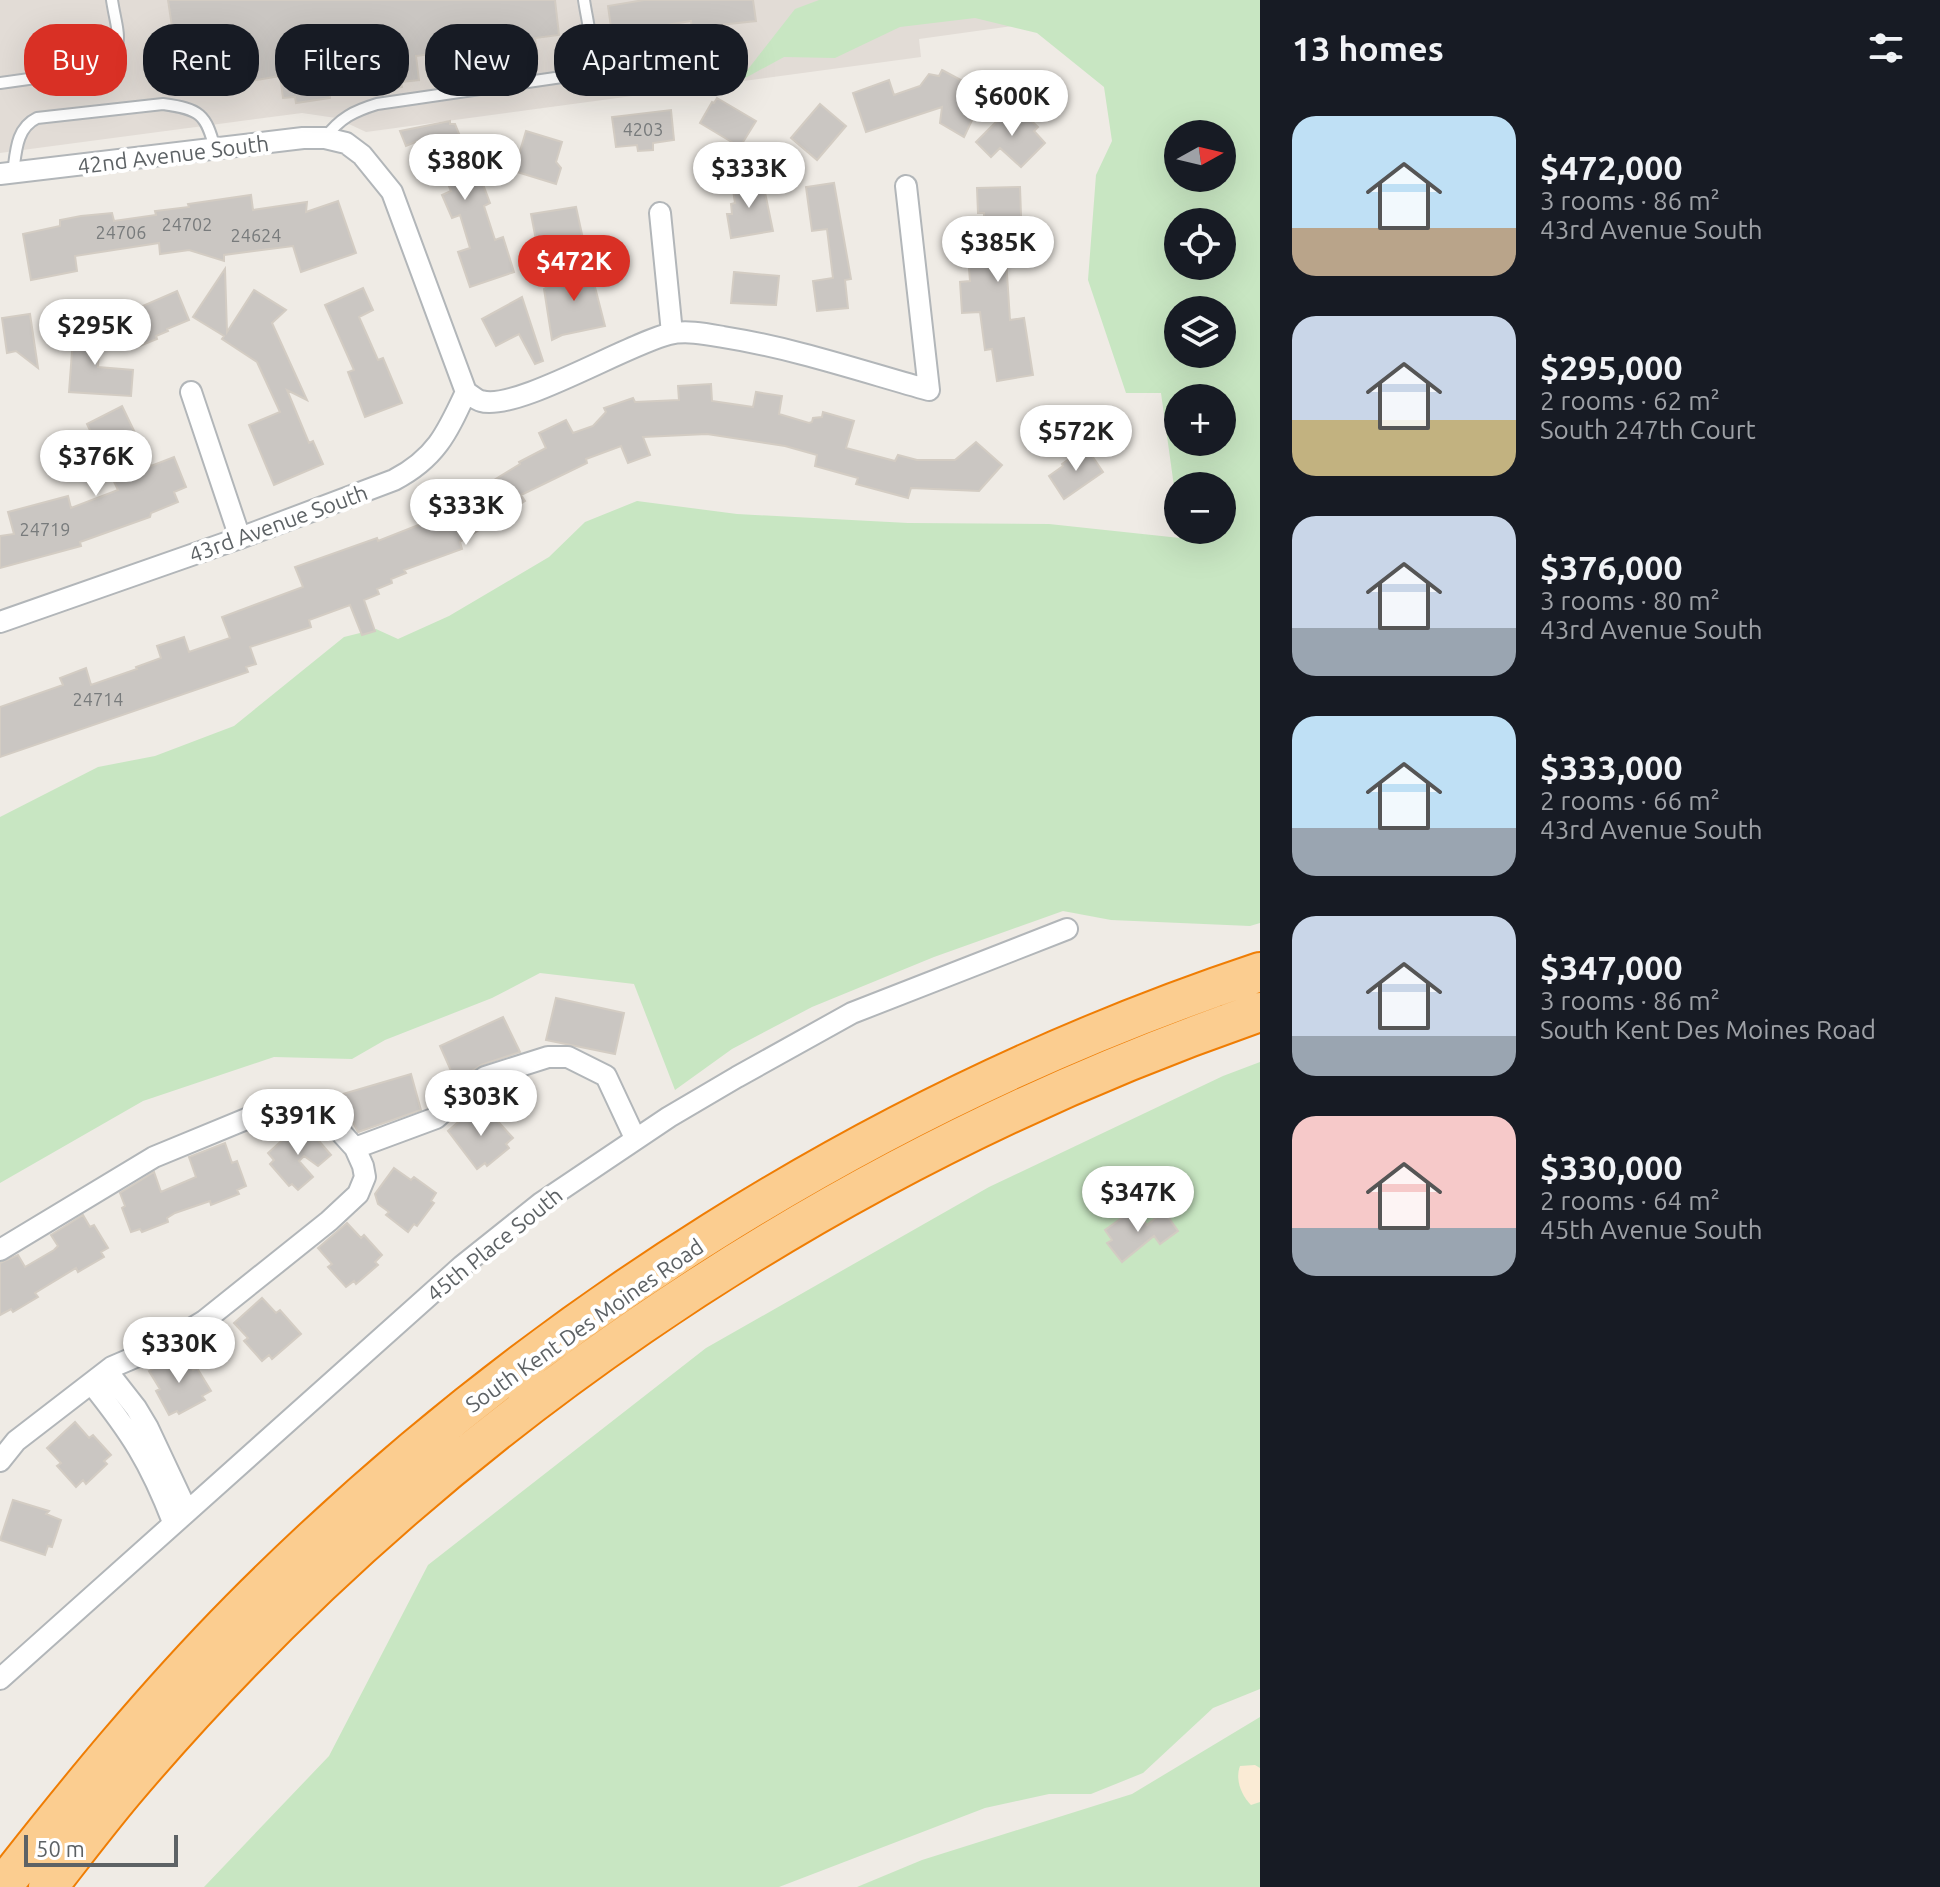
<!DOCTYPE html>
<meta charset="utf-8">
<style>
:root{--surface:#171b24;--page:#242831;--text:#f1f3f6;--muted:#9ea1a6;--accent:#d93025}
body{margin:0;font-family:Ubuntu,sans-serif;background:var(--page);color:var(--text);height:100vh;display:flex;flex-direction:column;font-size:30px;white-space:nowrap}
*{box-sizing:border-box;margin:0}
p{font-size:26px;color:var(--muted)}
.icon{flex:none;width:44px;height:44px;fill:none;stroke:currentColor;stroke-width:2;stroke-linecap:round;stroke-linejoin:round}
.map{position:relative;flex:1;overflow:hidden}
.drawer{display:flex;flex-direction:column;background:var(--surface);width:680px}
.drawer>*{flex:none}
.top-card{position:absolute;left:24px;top:24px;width:760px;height:72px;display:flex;gap:16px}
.needle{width:52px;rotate:82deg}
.buttons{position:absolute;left:1164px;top:120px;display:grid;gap:16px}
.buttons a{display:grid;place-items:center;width:72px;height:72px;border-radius:50%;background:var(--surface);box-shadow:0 8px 32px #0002;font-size:40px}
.scale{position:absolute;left:24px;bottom:20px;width:154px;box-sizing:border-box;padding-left:8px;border:4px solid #5d6265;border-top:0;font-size:22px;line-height:28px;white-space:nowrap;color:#5d6265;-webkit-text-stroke:6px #fff;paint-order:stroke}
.price{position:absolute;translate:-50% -68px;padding:0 18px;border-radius:28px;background:#fff;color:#222;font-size:26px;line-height:52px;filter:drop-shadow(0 2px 4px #0008)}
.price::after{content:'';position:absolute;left:50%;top:48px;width:24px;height:18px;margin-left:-12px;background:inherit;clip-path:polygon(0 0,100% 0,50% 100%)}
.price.selected{background:var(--accent);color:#fff}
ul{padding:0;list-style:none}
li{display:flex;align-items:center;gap:24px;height:200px;padding:0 32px}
li span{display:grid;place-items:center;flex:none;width:224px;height:160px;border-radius:24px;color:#555}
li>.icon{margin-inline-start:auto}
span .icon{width:96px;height:96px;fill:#fffc;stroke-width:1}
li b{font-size:34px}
h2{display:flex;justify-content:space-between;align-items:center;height:96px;padding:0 32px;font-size:34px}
.tag{padding:0 28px;border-radius:32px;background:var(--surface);box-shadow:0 8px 32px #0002;font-size:28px;line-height:72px}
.tag.selected{background:var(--accent);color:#fff}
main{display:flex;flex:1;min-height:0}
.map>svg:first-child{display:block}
.education{fill:#e2dcd6}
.green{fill:#c8e6c2;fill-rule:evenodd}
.sand{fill:#faebd5}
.building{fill:#cac6c2;stroke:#d3ccc3;stroke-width:2}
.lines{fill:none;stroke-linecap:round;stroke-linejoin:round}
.lane-casing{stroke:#b2b6b9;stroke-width:14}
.street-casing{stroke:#b2b6b9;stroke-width:24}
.highway-casing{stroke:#ef7d04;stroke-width:42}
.lane{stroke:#fff;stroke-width:10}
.street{stroke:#fff;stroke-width:20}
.highway{stroke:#fbcd90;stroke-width:38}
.labels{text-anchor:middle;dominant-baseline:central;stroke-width:8;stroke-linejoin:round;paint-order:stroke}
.number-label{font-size:18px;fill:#787b7c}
.street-label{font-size:22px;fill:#5d6265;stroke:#fff}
</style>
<main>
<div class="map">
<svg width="1260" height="1887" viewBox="0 0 1260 1887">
<rect width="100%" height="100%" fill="#efebe5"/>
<!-- education -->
<path class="education" d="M0 0H1103L1077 17 919 39 921 57 366 132 336 118 302 113 0 153Z"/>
<!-- green -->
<path class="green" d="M819 0H1260V923L1250 926 1111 920 1063 911 934 957 812 1007 732 1049 675 1090 634 984 540 973 492 998 385 1040 352 1059 274 1057 143 1101 0 1183V817L98 767 155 756 234 726 344 637 376 629 398 639 449 616 549 557 585 522 637 501 737 514 908 523 1049 524 1180 538V530H1222V486H1178V515L1161 393H1126L1088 280 1096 175 1112 141 1104 87 1037 33 975 18 900 27 835 58 784 57 738 82 795 9ZM1178 134H1222V178H1178ZM1178 222H1222V266H1178ZM1178 310H1222V354H1178ZM1178 398H1222V442H1178Z
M1260 1062V1689L1213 1708 1143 1773 1091 1794H1049L985 1808 779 1887H204L329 1756 428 1565 706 1348 989 1187 1223 1076Z
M1260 1717V1887H857L922 1860 1132 1794Z"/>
<!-- sand -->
<path class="sand" d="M1255 1765 1260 1768V1802L1251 1805C1241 1795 1235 1779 1240 1766Z"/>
<!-- building -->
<path class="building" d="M168 0H555L559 35 535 38 538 59 526 61 527 70 497 74 492 33 438 39 439 53 416 56 419 80 401 82 402 87 376 91 367 25 321 31 330 98 296 103 295 97 283 98 280 76 215 87 214 80 204 81 200 57 177 60Z
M644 0H753L756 21 692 28 691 21 612 34 608 6Z
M942 70 985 93 964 137 940 123 942 107 866 132 853 93 889 80 894 95 920 86 929 74 939 76Z
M717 98 756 121 740 147 700 123 712 102 714 103Z
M820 104 846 126 817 160 791 138Z
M1010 108 1021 118 1025 115 1038 127 1034 131 1045 143 1021 167 1000 148 991 157 976 142Z
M671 110 674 140 653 143V150L638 151 637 145 616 147 612 117Z
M450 121V124H455L478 180 481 179 490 203 484 206 495 240 503 237 514 272 470 287 458 252 470 248 460 215 452 218 442 195 451 191 439 162 430 163 425 138 406 146 400 131Z
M526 131 562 142 556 162 561 168 556 184 514 171Z
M762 178 773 231 731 238 727 214H732L731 204 735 203 732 183Z
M834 183 851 279 845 280 848 308 817 311 813 281 833 278 827 229 812 231 806 187Z
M1020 187 1022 243 1005 244 1010 320 1024 318 1033 375 997 381 992 349 985 350 980 312 962 313 960 282 970 281 968 256 985 254 984 213H978L977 188Z
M251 195 253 210 307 202 306 212 338 201 356 253 301 272 293 246 224 255V261L189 250 160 254 159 243 75 256 77 271 31 280 23 234 60 226V220L81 216 112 213 114 221 156 215 155 211 189 207 188 204Z
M576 207 585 248 554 259 551 237 536 240 531 214Z
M588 260 605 326 562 335 552 340 544 289 558 281 557 277Z
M225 269 227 332 254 290 286 310 272 323 307 400 287 390 309 443 313 441 323 464 274 485 249 425 280 412 257 362 222 339 224 336 193 317Z
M734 272 779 276 776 305 731 303Z
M363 288 373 310 359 317 378 360 383 358 402 403 365 417 348 372 354 370 325 305Z
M177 291 189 320 167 329 168 331 156 336 157 339 135 348 122 315Z
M522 297 543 361 535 364 519 334 496 346 482 319Z
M30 314 38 368 16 351 7 353 2 318Z
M74 325 101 327 98 367 133 370 131 396 69 392Z
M711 384 712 401 753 407 756 392 782 396 779 414 809 423 812 422 813 418 822 417 823 412 854 421 846 448 895 461 898 455 917 460H955L976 442 1002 465 979 491 911 488 908 498 856 484 858 478 815 466 817 455 785 446 707 434 643 437 650 455 628 463 621 446 586 459 587 463 521 495 525 501 460 542 462 549 404 570 406 573 391 579 392 583 377 589 379 594 364 600 375 631 362 635 350 605 309 620 311 627 250 647 256 664 246 667 248 672 0 757V707L63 685 60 678 86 668 91 685 137 669 136 667 161 658 157 646 184 637 189 652 230 638 222 617 303 587 295 567 377 538 378 541 464 507 460 501 520 464 519 462 546 448 539 433 566 420 573 433 593 426 606 412 604 408 633 398 635 402 679 400 678 386Z
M122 406 151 466 174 457 186 487 174 492 178 502 151 513 150 517 80 542 81 546 0 568V536L14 534 8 512 68 496 71 508 118 490 87 424Z
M1086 447 1103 472 1064 499 1049 476 1063 466 1062 464Z
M556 998 624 1013 615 1054 546 1040Z
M503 1017 520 1052 481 1065 456 1082 440 1046Z
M411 1074 421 1110 358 1132 347 1111 343 1094Z
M478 1105 491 1121 495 1118 513 1138 506 1144 509 1148 487 1166 485 1163 477 1169 448 1131Z
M306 1126 331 1155 318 1166 304 1156 299 1161 313 1177 298 1190 292 1184 289 1186 270 1164 274 1160 268 1153 287 1136 290 1139Z
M225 1143 232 1163 237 1161 246 1186 237 1190 239 1194 211 1205 210 1201 175 1213 167 1218 168 1222 142 1232 140 1229 131 1232 122 1208 125 1206 120 1193 154 1172 161 1192 196 1177 189 1157Z
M394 1168 411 1180 414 1177 436 1193 431 1201 434 1203 417 1226 414 1224 408 1232 386 1215 389 1212 378 1204 375 1194Z
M1164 1211 1178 1231 1160 1244 1154 1236 1122 1262 1107 1243 1112 1240 1105 1230 1130 1212 1136 1220 1141 1217 1147 1225Z
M83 1215 90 1227 94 1225 108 1248 101 1252 104 1257 78 1272 76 1268 35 1293 38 1297 13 1312 11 1309 0 1315V1263L18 1255 25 1267 54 1250 58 1246 51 1235Z
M347 1223 361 1238 364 1235 382 1255 375 1262 378 1265 356 1284 354 1281 346 1287 328 1267 332 1264 318 1248Z
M262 1298 276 1313 280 1310 301 1334 272 1359 269 1355 262 1361 244 1341 248 1338 234 1323Z
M182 1352 193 1370 197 1368 211 1391 202 1396 205 1400 179 1414 177 1411 169 1415 156 1391 160 1389 149 1371Z
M75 1422 89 1438 93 1435 111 1455 104 1461 107 1464 86 1484 83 1480 76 1487 57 1466 61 1463 47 1448Z
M13 1500 49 1511 46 1514 61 1520 52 1547 48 1546 45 1555 0 1540Z"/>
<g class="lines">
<!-- lane casing -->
<g class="lane-casing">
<path id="lane" d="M0 83 93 70C129 51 117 34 112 0
M325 138C340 118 354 111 377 104L562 77C602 63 589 34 584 0
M13 173C16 152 16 128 37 118L163 104C200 109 206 114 215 149"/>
</g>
<!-- street casing -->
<g class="street-casing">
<path id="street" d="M0 174 303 138H325L346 143 362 155 392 192 466 392
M660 213 672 333
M191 392 240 538
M466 392C470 394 476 400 481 401 515 412 627 344 669 334 686 330 706 334 723 337 793 348 861 371 929 390L906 186
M0 622 240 538 394 480C436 458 447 433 466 392
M355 1148 436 1118 465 1092 485 1077 548 1057H568L606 1076 635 1138
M0 1250 154 1157 261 1113 298 1108 325 1115 355 1148 363 1166 365 1177 358 1194 329 1221 204 1321 168 1343 112 1367 16 1441 0 1461
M107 1371 136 1408 148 1428 187 1511
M91 1383C131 1433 150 1462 173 1522
M0 1679 462 1266 541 1203 669 1117 737 1077 852 1013 1067 929"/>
</g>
<!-- highway casing -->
<g class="highway-casing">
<path id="highway" d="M2 1887C77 1791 154 1697 240 1610 523 1325 878 1099 1260 972
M48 1887C73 1855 98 1822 124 1791 424 1437 821 1164 1260 1012"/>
</g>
<!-- lane -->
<use href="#lane" class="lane"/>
<!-- street -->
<use href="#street" class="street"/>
<!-- highway -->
<use href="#highway" class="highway"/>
</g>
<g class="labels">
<!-- number labels -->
<g class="number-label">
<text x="643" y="129">4203</text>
<text x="187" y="224">24702</text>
<text x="121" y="232">24706</text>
<text x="256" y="235">24624</text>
<text x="45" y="529">24719</text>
<text x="98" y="699">24714</text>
</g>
<!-- street labels -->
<g class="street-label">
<text transform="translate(173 154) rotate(-7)">42nd Avenue South</text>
<text transform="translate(278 523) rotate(-20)">43rd Avenue South</text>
<text transform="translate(494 1244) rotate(-39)">45th Place South</text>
<text transform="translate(584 1325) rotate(-35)">South Kent Des Moines Road</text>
</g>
</g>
</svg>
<div class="buttons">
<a><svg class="needle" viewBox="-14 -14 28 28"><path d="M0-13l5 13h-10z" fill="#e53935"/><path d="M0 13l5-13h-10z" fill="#9ea1a6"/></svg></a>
<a><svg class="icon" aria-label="locate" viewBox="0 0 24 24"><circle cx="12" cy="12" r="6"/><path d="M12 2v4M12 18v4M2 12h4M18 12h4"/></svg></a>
<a><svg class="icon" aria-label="layers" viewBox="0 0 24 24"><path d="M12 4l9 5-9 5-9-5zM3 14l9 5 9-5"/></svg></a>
<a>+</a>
<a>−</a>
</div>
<div class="scale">50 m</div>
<b class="price" style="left:1012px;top:138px">$600K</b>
<b class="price" style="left:465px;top:202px">$380K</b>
<b class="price" style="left:749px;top:210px">$333K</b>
<b class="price" style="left:998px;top:284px">$385K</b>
<b class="price selected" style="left:574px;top:303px">$472K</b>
<b class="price" style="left:95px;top:367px">$295K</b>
<b class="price" style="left:1076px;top:473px">$572K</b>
<b class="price" style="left:96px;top:498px">$376K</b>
<b class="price" style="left:466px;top:547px">$333K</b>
<b class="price" style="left:481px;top:1138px">$303K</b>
<b class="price" style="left:298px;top:1157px">$391K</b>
<b class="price" style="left:1138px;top:1234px">$347K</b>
<b class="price" style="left:179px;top:1385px">$330K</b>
<div class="top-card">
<a class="tag selected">Buy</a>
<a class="tag">Rent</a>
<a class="tag">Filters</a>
<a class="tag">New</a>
<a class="tag">Apartment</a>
</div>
</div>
<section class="drawer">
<h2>13 homes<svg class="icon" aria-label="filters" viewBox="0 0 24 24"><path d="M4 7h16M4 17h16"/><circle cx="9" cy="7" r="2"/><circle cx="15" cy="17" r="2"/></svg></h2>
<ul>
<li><span style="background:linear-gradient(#bfe0f5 70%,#b9a48a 0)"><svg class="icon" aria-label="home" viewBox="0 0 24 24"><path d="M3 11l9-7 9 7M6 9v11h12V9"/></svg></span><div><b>$472,000</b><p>3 rooms · 86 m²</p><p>43rd Avenue South</p></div></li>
<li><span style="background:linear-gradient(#c9d6e8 65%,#c2b280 0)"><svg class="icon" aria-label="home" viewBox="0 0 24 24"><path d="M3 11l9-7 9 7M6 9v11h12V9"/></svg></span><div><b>$295,000</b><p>2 rooms · 62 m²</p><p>South 247th Court</p></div></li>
<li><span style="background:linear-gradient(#c9d6e8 70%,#9aa5b1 0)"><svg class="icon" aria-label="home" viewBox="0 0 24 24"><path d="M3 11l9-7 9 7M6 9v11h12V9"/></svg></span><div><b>$376,000</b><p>3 rooms · 80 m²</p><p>43rd Avenue South</p></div></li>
<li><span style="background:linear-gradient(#bfe0f5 70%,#9aa5b1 0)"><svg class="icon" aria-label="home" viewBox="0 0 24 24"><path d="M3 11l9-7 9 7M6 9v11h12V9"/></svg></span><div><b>$333,000</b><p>2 rooms · 66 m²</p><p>43rd Avenue South</p></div></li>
<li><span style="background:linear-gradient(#c9d6e8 75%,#9aa5b1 0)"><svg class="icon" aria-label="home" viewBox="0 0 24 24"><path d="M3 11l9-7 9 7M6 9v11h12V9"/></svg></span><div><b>$347,000</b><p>3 rooms · 86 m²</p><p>South Kent Des Moines Road</p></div></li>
<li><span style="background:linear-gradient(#f6c9c9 70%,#9aa5b1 0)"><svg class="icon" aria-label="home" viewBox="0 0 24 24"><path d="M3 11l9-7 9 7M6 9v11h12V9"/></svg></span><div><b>$330,000</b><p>2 rooms · 64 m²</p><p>45th Avenue South</p></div></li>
</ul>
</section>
</main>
